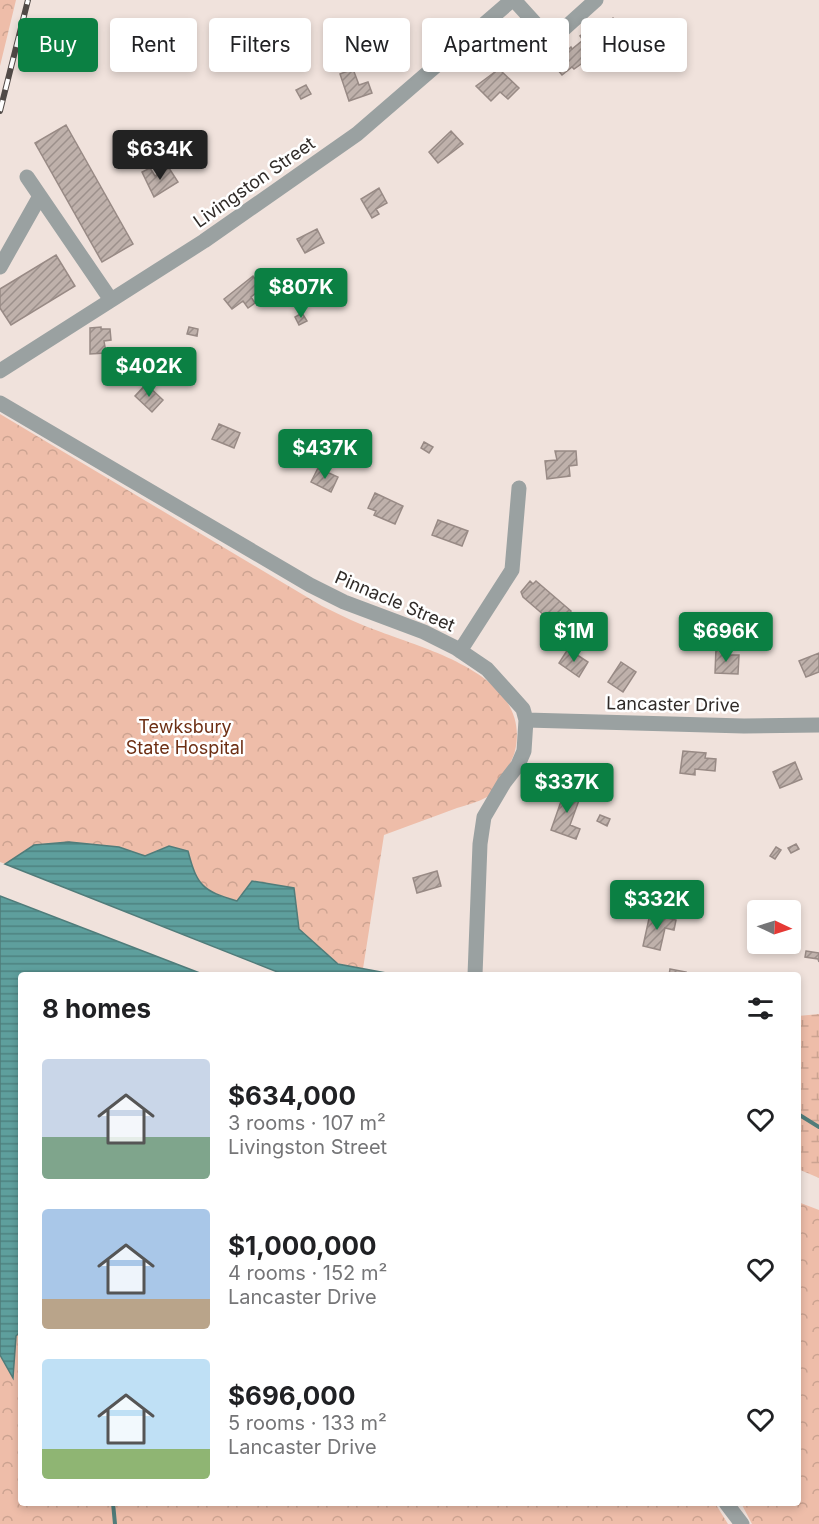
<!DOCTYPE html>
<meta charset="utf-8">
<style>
:root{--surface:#fff;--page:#f6f6f6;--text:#202124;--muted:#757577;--accent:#0b8043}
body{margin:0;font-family:Inter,sans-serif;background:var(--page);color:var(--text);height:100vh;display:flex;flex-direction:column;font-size:22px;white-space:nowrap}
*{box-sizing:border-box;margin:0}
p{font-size:20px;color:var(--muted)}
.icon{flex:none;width:33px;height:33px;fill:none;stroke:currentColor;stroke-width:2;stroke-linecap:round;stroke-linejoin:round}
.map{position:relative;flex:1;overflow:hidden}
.details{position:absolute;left:18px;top:972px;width:783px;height:534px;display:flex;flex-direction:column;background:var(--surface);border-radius:6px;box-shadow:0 3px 9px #0003}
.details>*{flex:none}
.hud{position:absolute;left:18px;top:18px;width:783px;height:54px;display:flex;gap:12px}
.needle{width:39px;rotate:94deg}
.tools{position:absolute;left:747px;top:900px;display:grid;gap:12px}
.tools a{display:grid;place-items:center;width:54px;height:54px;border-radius:6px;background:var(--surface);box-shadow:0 3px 9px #0003;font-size:30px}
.price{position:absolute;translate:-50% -51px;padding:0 14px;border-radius:6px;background:var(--accent);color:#fff;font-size:20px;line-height:39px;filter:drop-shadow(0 2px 3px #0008)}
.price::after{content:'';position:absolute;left:50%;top:36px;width:18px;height:14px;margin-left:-9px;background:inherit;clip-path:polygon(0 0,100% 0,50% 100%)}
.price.selected{background:#222;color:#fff}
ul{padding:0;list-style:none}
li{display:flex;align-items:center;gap:18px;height:150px;padding:0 24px}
li span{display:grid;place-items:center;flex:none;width:168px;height:120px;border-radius:6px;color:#555}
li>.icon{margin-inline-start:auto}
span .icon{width:72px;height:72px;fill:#fffc;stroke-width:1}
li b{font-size:26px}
h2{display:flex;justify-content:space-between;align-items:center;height:72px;padding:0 24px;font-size:26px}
.tag{padding:0 21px;border-radius:6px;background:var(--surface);box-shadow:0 3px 9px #0003;font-size:21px;line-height:54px}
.tag.selected{background:var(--accent);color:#fff}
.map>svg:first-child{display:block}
.wetland{fill:url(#wetland-marsh)}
.park{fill:url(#park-crowns)}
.water{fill:url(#water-rules);stroke:#507c7a;stroke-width:1.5}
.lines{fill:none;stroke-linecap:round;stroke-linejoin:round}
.stream{stroke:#507c7a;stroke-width:4}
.building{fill:url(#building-hatch);stroke:#988a85;stroke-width:1.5}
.minor{stroke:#9aa1a1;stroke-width:15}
.rail-casing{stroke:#514a47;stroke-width:6}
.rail{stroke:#fff;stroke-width:4;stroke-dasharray:11;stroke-linecap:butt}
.labels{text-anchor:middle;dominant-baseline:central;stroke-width:5;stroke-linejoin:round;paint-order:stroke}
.street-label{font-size:18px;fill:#302b28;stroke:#fff}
.park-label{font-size:18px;fill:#6d2f14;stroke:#fff}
</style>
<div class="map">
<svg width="819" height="1524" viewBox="0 0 819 1524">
<defs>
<pattern id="wetland-marsh" width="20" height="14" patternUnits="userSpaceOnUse" patternTransform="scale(1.5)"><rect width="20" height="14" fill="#eebda9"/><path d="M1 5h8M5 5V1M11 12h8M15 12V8" fill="none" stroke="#cca391"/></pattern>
<pattern id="park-crowns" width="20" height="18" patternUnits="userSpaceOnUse" patternTransform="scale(1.5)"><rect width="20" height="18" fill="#eebda9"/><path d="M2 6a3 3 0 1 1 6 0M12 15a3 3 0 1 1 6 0" fill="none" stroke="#cca391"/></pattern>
<pattern id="water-rules" width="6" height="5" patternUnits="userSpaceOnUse" patternTransform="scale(1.5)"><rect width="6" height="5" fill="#5e9f9d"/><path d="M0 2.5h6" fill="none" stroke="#4e8280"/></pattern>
<pattern id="building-hatch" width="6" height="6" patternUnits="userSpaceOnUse" patternTransform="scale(1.5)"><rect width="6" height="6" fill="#bfb1ab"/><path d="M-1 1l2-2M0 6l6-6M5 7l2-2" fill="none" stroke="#9c908b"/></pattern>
</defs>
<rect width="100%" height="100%" fill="#f0e2dc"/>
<!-- wetland -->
<path class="wetland" d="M819 1014V1178L798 1169V1016Z"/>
<!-- park -->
<path class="park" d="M0 0H16L0 66Z
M0 414 322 606C342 616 361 625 381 632 431 651 532 677 515 751 513 760 496 793 487 797 478 802 467 805 457 808 433 817 408 826 384 835L362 975H298L0 862Z
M0 912 21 975V1503H715L728 1524H0Z
M798 1202 819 1210V1524H752L741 1503H798Z"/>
<!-- water -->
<path class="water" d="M69 842 119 847 145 856 169 846 188 851C197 886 203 891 237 901L252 881 294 888 299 929 338 964 397 975H285L5 864 34 845Z
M0 896 205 975H21V1331L16 1336 13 1378 0 1355Z"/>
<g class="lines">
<!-- stream -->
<path class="stream" d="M798 1114 819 1127
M113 1503 115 1524"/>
</g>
<!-- building -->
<path class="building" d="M613 18 622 29 582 60 584 62 574 69 572 67 562 75 553 64 571 47 572 49 583 40 580 36 600 21 604 25Z
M353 69 359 85 368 82 372 93 349 101 340 74Z
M499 69 519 88 508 99 500 92 491 101 476 86Z
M306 85 311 94 301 99 296 90Z
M66 125 133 244 102 262 35 143Z
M451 131 463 144 438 163 429 152Z
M159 154 166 166 160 170 152 159Z
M150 168 155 176 169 168 178 182 154 197 142 172Z
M379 188 387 203 376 209 379 214 372 218 361 199Z
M317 229 324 243 305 253 297 239Z
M56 255 75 286 11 325 0 308V289Z
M253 276 262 288 251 297 255 303 248 308 243 301 232 309 224 299Z
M302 313 307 321 299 325 295 317Z
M101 327V329H110L111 340 104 341 106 353 90 354V328Z
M189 327 198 329 197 336 187 334Z
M146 384 163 400 152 412 135 396Z
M219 424 240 433 234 448 212 439Z
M424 442 433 447 429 453 421 448Z
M555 451H576L577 465 569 466 570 476 547 479 545 461 557 460Z
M318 468 338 477 331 492 311 482Z
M375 493 403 506 395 524 374 515 376 511 368 508Z
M438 520 468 531 462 546 432 535Z
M530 581 533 584 536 581 571 611 554 630 542 620 545 616 523 597 521 592Z
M716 648H724V655H739L738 674 715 673Z
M568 649 588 662 579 677 559 663Z
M819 653V672L806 677 799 661Z
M621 662 636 672 623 692 608 682Z
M683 751 706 753 705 758 716 759 715 771 695 769V775L680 773Z
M795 762 802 779 780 788 773 772Z
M566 787 582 792 570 825 580 829 576 839 551 830Z
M600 815 610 819 607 826 597 821Z
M796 844 799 849 791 853 788 848Z
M776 847 781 850 775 859 770 856Z
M437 871 441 886 417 893 413 878Z
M650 914 676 920 674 930 665 928 660 950 643 946Z
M806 951 819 953V962L818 959 805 957Z
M670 969 686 972 685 975H669Z"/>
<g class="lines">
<!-- minor -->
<path class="minor" d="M514 0 544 33 556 36 596 0
M27 177 111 300
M0 267 40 196
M0 371 204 241 357 134 512 0
M0 403 310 585 344 602 424 632 456 648 487 669 523 709 526 720 524 751 518 765 504 783 484 817 480 844 475 975
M460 651 512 570 519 488
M526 720 744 726 819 725
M726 1503 742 1524"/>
<!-- rail casing -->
<g class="rail-casing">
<path id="rail" d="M0 111 28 0"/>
</g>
<!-- rail -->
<use href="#rail" class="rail"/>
</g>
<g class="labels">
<!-- street labels -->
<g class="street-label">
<text transform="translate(254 182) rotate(-35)">Livingston Street</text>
<text transform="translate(395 601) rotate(23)">Pinnacle Street</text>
<text transform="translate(673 704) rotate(1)">Lancaster Drive</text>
</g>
<!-- park labels -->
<g class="park-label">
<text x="185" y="726">Tewksbury<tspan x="185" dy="21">State Hospital</tspan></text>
</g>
</g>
</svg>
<div class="tools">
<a><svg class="needle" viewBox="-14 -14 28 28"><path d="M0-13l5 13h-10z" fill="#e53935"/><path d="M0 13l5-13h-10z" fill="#757577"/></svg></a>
</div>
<b class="price selected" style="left:160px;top:181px">$634K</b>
<b class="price" style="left:301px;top:319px">$807K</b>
<b class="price" style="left:149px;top:398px">$402K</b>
<b class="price" style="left:325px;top:480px">$437K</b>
<b class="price" style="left:574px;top:663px">$1M</b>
<b class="price" style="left:726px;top:663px">$696K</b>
<b class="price" style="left:567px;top:814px">$337K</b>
<b class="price" style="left:657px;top:931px">$332K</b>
<div class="hud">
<a class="tag selected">Buy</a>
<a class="tag">Rent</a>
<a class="tag">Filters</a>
<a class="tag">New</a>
<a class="tag">Apartment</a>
<a class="tag">House</a>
</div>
<section class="details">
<h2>8 homes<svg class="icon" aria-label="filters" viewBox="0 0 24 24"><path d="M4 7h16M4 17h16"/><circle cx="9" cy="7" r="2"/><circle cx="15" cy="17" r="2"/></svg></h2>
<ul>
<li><span style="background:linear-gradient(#c9d6e8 65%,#7fa58c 0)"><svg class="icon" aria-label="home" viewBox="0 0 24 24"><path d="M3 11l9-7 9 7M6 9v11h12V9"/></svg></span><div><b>$634,000</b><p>3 rooms · 107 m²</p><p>Livingston Street</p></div><svg class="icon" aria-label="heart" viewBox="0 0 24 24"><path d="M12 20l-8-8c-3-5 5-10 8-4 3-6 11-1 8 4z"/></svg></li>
<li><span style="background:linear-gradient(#a9c7e8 75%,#b9a48a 0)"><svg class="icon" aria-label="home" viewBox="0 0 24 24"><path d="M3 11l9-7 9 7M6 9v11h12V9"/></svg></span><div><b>$1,000,000</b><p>4 rooms · 152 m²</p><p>Lancaster Drive</p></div><svg class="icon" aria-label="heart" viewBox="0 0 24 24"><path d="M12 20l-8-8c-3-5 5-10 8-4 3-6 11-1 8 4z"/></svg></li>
<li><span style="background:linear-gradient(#bfe0f5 75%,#8fb573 0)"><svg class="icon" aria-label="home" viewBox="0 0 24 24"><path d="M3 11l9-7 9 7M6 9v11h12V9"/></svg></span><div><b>$696,000</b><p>5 rooms · 133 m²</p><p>Lancaster Drive</p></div><svg class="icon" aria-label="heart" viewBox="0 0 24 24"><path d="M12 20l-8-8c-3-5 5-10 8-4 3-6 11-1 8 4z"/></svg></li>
</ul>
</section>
</div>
